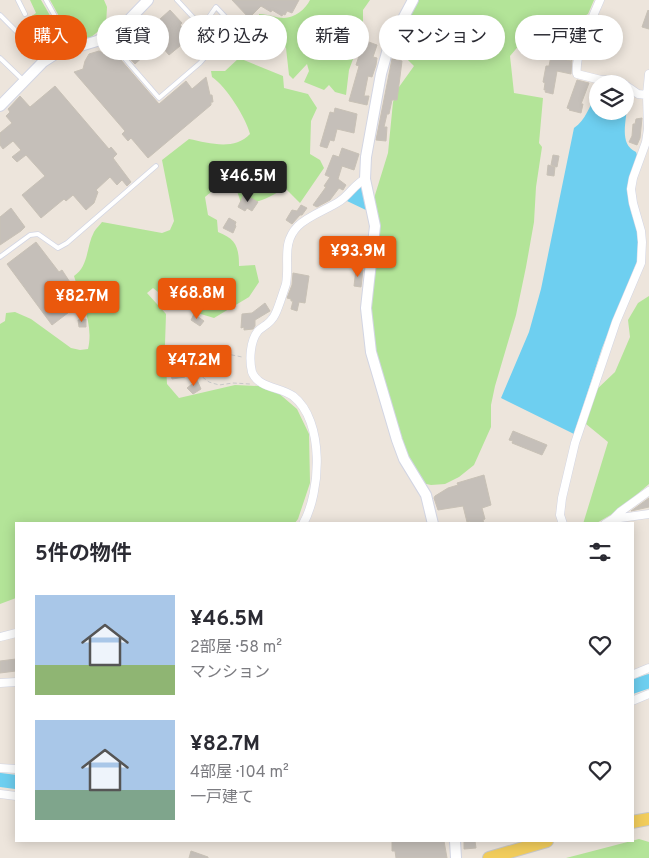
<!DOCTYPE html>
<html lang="ja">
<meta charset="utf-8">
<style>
:root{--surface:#fff;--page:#f7f7f7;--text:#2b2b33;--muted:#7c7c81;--accent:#ea580c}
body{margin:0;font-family:Overpass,"Noto Sans JP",sans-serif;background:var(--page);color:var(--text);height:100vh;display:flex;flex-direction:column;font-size:19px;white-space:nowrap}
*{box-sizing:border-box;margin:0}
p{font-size:16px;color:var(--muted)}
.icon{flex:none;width:28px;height:28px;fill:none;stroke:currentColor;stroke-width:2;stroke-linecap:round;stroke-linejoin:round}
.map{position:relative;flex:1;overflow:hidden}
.drawer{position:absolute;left:15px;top:522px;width:619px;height:320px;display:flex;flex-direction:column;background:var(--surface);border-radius:0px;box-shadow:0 2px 12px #0003}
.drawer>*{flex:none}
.top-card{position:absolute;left:15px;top:15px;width:620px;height:45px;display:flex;gap:10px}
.controls{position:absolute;left:589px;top:75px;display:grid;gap:10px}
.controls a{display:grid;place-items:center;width:45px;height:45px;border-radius:50%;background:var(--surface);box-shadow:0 2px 12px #0003;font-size:25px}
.price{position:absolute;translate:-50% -42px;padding:0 11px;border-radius:5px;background:var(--accent);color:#fff;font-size:16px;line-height:32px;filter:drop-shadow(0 1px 2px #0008)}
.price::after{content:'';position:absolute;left:50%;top:30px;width:15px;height:11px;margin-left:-8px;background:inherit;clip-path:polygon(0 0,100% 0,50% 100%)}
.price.on{background:#222;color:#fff}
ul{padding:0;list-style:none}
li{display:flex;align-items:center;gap:15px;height:125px;padding:0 20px}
li span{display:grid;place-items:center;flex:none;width:140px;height:100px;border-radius:0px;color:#555}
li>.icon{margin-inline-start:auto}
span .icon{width:60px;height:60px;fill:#fffc;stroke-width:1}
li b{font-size:21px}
h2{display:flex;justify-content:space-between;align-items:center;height:60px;padding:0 20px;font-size:21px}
.chip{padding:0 18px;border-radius:22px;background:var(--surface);box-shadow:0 2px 12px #0003;font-size:18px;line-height:45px}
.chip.on{background:var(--accent);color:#fff}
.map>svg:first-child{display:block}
.green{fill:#b3e498}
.water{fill:#6ecff0}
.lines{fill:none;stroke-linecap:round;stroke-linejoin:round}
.river{stroke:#6ecff0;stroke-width:14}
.building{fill:#c5bfb9;stroke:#c8c1b6}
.service-casing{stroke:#d2d5e3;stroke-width:5.5}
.minor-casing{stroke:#d2d5e3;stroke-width:9}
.tertiary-casing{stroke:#d2d5e3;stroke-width:12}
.primary-casing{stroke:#c8c8c8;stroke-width:14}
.path{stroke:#c8c8c8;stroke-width:1;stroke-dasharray:4 2.5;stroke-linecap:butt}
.service{stroke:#fff;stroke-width:4}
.minor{stroke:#fff;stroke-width:8}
.tertiary{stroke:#fff;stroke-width:10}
.primary{stroke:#f2cd5c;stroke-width:12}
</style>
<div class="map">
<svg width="649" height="858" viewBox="0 0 649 858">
<rect width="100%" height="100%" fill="#ede5dc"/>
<!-- green -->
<path class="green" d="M30 0H41L66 43H57L49 47 29 18 36 13Z
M50 0H104L107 7 106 25 90 38 70 36Z
M310 0H370L363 10V32L349 70 346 95 335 92 329 85 324 90 304 82 309 71 307 64 293 79 289 75 286 48 259 18V14C269 14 276 18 284 18 294 18 306 9 310 0Z
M415 0H594L588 14 574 21 561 16 550 22 543 17 510 56 514 93 543 98 539 143 542 147 536 187 534 222 526 267 516 315 495 386 491 405V427L474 465 459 477 445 484 431 485 422 483 398 439 375 354 370 304 375 195 388 153 393 102 399 87 414 66 404 56 396 40Z
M239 58 283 76 284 88 308 94 317 108 311 121 310 154 320 160 324 168 300 203 285 188C270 197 259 204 241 203L237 191 228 184 216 188 205 197 208 215 217 220 218 232C236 239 239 247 239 266L255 265 259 282 249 297 214 318C192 312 170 303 153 288L147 293 166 314 165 344 167 384 179 398 235 385 259 386 276 391 297 409 309 434 310 483 298 519 294 524H16V598L0 604V324L5 321 6 313 15 312 31 319 71 348 80 350 88 349C94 323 81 301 74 276 89 266 86 247 94 232 96 228 100 225 102 222L162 233 170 230 174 221 162 160 189 139C209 143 234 151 250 134 246 118 226 86 212 77L211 71H225Z
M649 296V484L619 510 595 524H583L608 442 586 424 594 392 615 372 630 337 628 320 638 303Z
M639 839 649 842V858H566Z"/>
<!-- water -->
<path class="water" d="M625 90C634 105 613 142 636 152L637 155 628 186 631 212 638 230 639 244 638 259 602 348 574 434 501 398 529 332 541 289 574 128C586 120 589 106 597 94L598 111H625Z
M363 184 368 211 347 201 353 190Z"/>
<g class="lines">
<!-- river -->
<path class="river" d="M632 687 649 681
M0 780 16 782"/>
</g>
<!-- building -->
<path class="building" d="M232 0H299L292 13 287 11 285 15 283 14 282 16 272 10 271 12 261 6 249 18Z
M170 10 182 23 180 25 191 37 169 55 163 48 150 59 146 54 135 64 123 51 141 35 140 33 147 27 149 29Z
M648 10 649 11V29L642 27Z
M198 38 202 43 197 48 192 42Z
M366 41 377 45 373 57 377 58 376 65 372 77 368 76 364 96H369L367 105 349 101 359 66 356 65 360 53H362Z
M99 51 109 56 114 52 159 104 186 81 192 89 206 77 210 95H212L213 102H211V105L148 158 131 138 128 141 122 134 125 131 74 72 83 69 85 61 89 54Z
M551 56 571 61 572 58 571 74 557 71 553 94 545 92 546 90H544L545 83 543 82 546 66H549Z
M392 59 402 61 397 100H392L389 114H387L384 127H387L386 141 376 140Z
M577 80 589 83 581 104H583L581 113 569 110 570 109 567 108Z
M55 86 109 149 111 147 117 154 113 158 131 182 127 186 122 180 117 185 110 177 96 190 98 192 94 203 86 210 73 195 66 201 64 199 41 218 22 195 45 176 26 155 17 162 12 157 21 150 13 141 3 149 0 145V133L12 123 6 116 10 112 8 109 20 96 30 107Z
M335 108 357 114 354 133 337 129 334 141 330 140 327 148 320 146 330 112 334 113Z
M642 118 640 138 637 145 629 142 632 136 633 124H635L636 119Z
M342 148 359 154 354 170 342 166 338 179 346 185 343 190 339 188 330 200 317 207 313 205 326 187 324 186 330 177 325 175 333 155 339 157Z
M553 155 559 156 557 167 551 165Z
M548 165 555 167 554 176 547 175Z
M244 194 258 202 252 211 247 208 245 211 238 207Z
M301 205 307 208 302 215H300L292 224 286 220 292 210 297 211Z
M11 208 25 227 21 231 0 245V217Z
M229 218 236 222 235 225 236 226 233 233 223 228Z
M36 242 59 272 62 270 79 296 77 297 81 303 52 325 7 264Z
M322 250 356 255 355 264 341 262 342 260 320 259Z
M356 269 363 270 361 287 354 286Z
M293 273 309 276 305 303 299 302 297 311 291 309 293 301H291V299L287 298 292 285Z
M265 303 270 311 255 320V326L253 329 244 330V327L241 328 242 314 252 313Z
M194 314 204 321 200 326 191 320Z
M86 319V327H79L78 320Z
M182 348 173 360 183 359 185 377 172 379 166 350Z
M197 380 201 389 193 394 187 388Z
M513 431 547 445 542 455 512 443 513 441 509 440Z
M484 475 491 505 482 508 485 519 483 520 484 524H470V521L467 522 463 506 438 510 434 498 435 496 448 488 458 485 457 483Z
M649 498V507L631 511Z
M16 659V671L0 673V661Z
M392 841H444L447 858H396L395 851H392Z
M464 841H475L476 848 464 849Z
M191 851 208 857V858H189Z"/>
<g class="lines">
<!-- service casing -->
<g class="service-casing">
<path id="service" d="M18 0 25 14
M46 0 72 47
M0 15 24 39 31 32
M107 38 159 98 200 63 233 25 216 7 202 27 177 0
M0 58 24 81
M0 257 30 235 38 234 58 248 67 243 156 166"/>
</g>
<!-- minor casing -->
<g class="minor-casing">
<path id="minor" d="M600 0C592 19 574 55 577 74L601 80H616L624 84
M625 85 638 94 647 95
M613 519 620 512 649 491
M303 524C321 492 325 421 293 396 280 387 258 388 252 372 249 360 250 341 258 331 262 327 269 324 272 319 276 315 278 307 280 302 282 296 284 290 286 284 290 263 281 243 298 226 308 216 328 209 340 201 350 194 354 185 365 179
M563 524 560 515 562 498 575 443 616 322 641 263 642 242 641 231 633 203 631 189 633 178 646 142 648 129 647 95 649 74
M605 524 613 519 649 514
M0 637 16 633
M632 675 649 668
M0 683 16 682
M632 701 649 694
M0 768 16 769
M0 794 16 796"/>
</g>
<!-- tertiary casing -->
<g class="tertiary-casing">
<path id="tertiary" d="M413 0 389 45 381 74 366 157 365 179 375 226 366 308 371 352 397 440 404 459 426 495 433 524
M0 106 43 62 57 53 97 41 122 27 148 0
M455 841 456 858"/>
</g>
<!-- primary casing -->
<g class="primary-casing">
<path id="primary" d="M632 822 649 819
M489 858 547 841"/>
</g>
<!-- path -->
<path class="path" d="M193 347 242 357
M185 358 201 376 209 382 219 385 233 383 250 384"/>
<!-- service -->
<use href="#service" class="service"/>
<!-- minor -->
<use href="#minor" class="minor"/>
<!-- tertiary -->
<use href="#tertiary" class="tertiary"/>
<!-- primary -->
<use href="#primary" class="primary"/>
</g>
</svg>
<div class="controls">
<a><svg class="icon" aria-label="layers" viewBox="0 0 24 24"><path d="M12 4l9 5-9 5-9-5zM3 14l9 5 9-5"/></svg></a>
</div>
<b class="price on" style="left:248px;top:203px">¥46.5M</b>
<b class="price" style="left:358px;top:278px">¥93.9M</b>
<b class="price" style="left:197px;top:320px">¥68.8M</b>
<b class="price" style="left:82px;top:323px">¥82.7M</b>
<b class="price" style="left:194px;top:387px">¥47.2M</b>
<div class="top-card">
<a class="chip on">購入</a>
<a class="chip">賃貸</a>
<a class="chip">絞り込み</a>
<a class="chip">新着</a>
<a class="chip">マンション</a>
<a class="chip">一戸建て</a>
</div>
<section class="drawer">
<h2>5件の物件<svg class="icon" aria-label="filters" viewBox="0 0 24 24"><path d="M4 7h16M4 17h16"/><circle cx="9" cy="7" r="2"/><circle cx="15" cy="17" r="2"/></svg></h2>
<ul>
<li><span style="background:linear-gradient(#a9c7e8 70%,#8fb573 0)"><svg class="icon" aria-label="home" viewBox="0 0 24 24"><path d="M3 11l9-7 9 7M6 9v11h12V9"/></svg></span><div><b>¥46.5M</b><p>2部屋 · 58 m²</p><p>マンション</p></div><svg class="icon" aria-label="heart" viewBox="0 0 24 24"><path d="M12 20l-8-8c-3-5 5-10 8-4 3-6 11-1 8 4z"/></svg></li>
<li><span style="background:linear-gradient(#a9c7e8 70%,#7fa58c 0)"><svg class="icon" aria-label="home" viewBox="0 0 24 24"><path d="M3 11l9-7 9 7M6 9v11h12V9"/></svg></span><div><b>¥82.7M</b><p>4部屋 · 104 m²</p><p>一戸建て</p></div><svg class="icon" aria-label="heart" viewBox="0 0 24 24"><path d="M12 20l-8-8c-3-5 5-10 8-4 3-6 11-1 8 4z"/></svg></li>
</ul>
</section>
</div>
